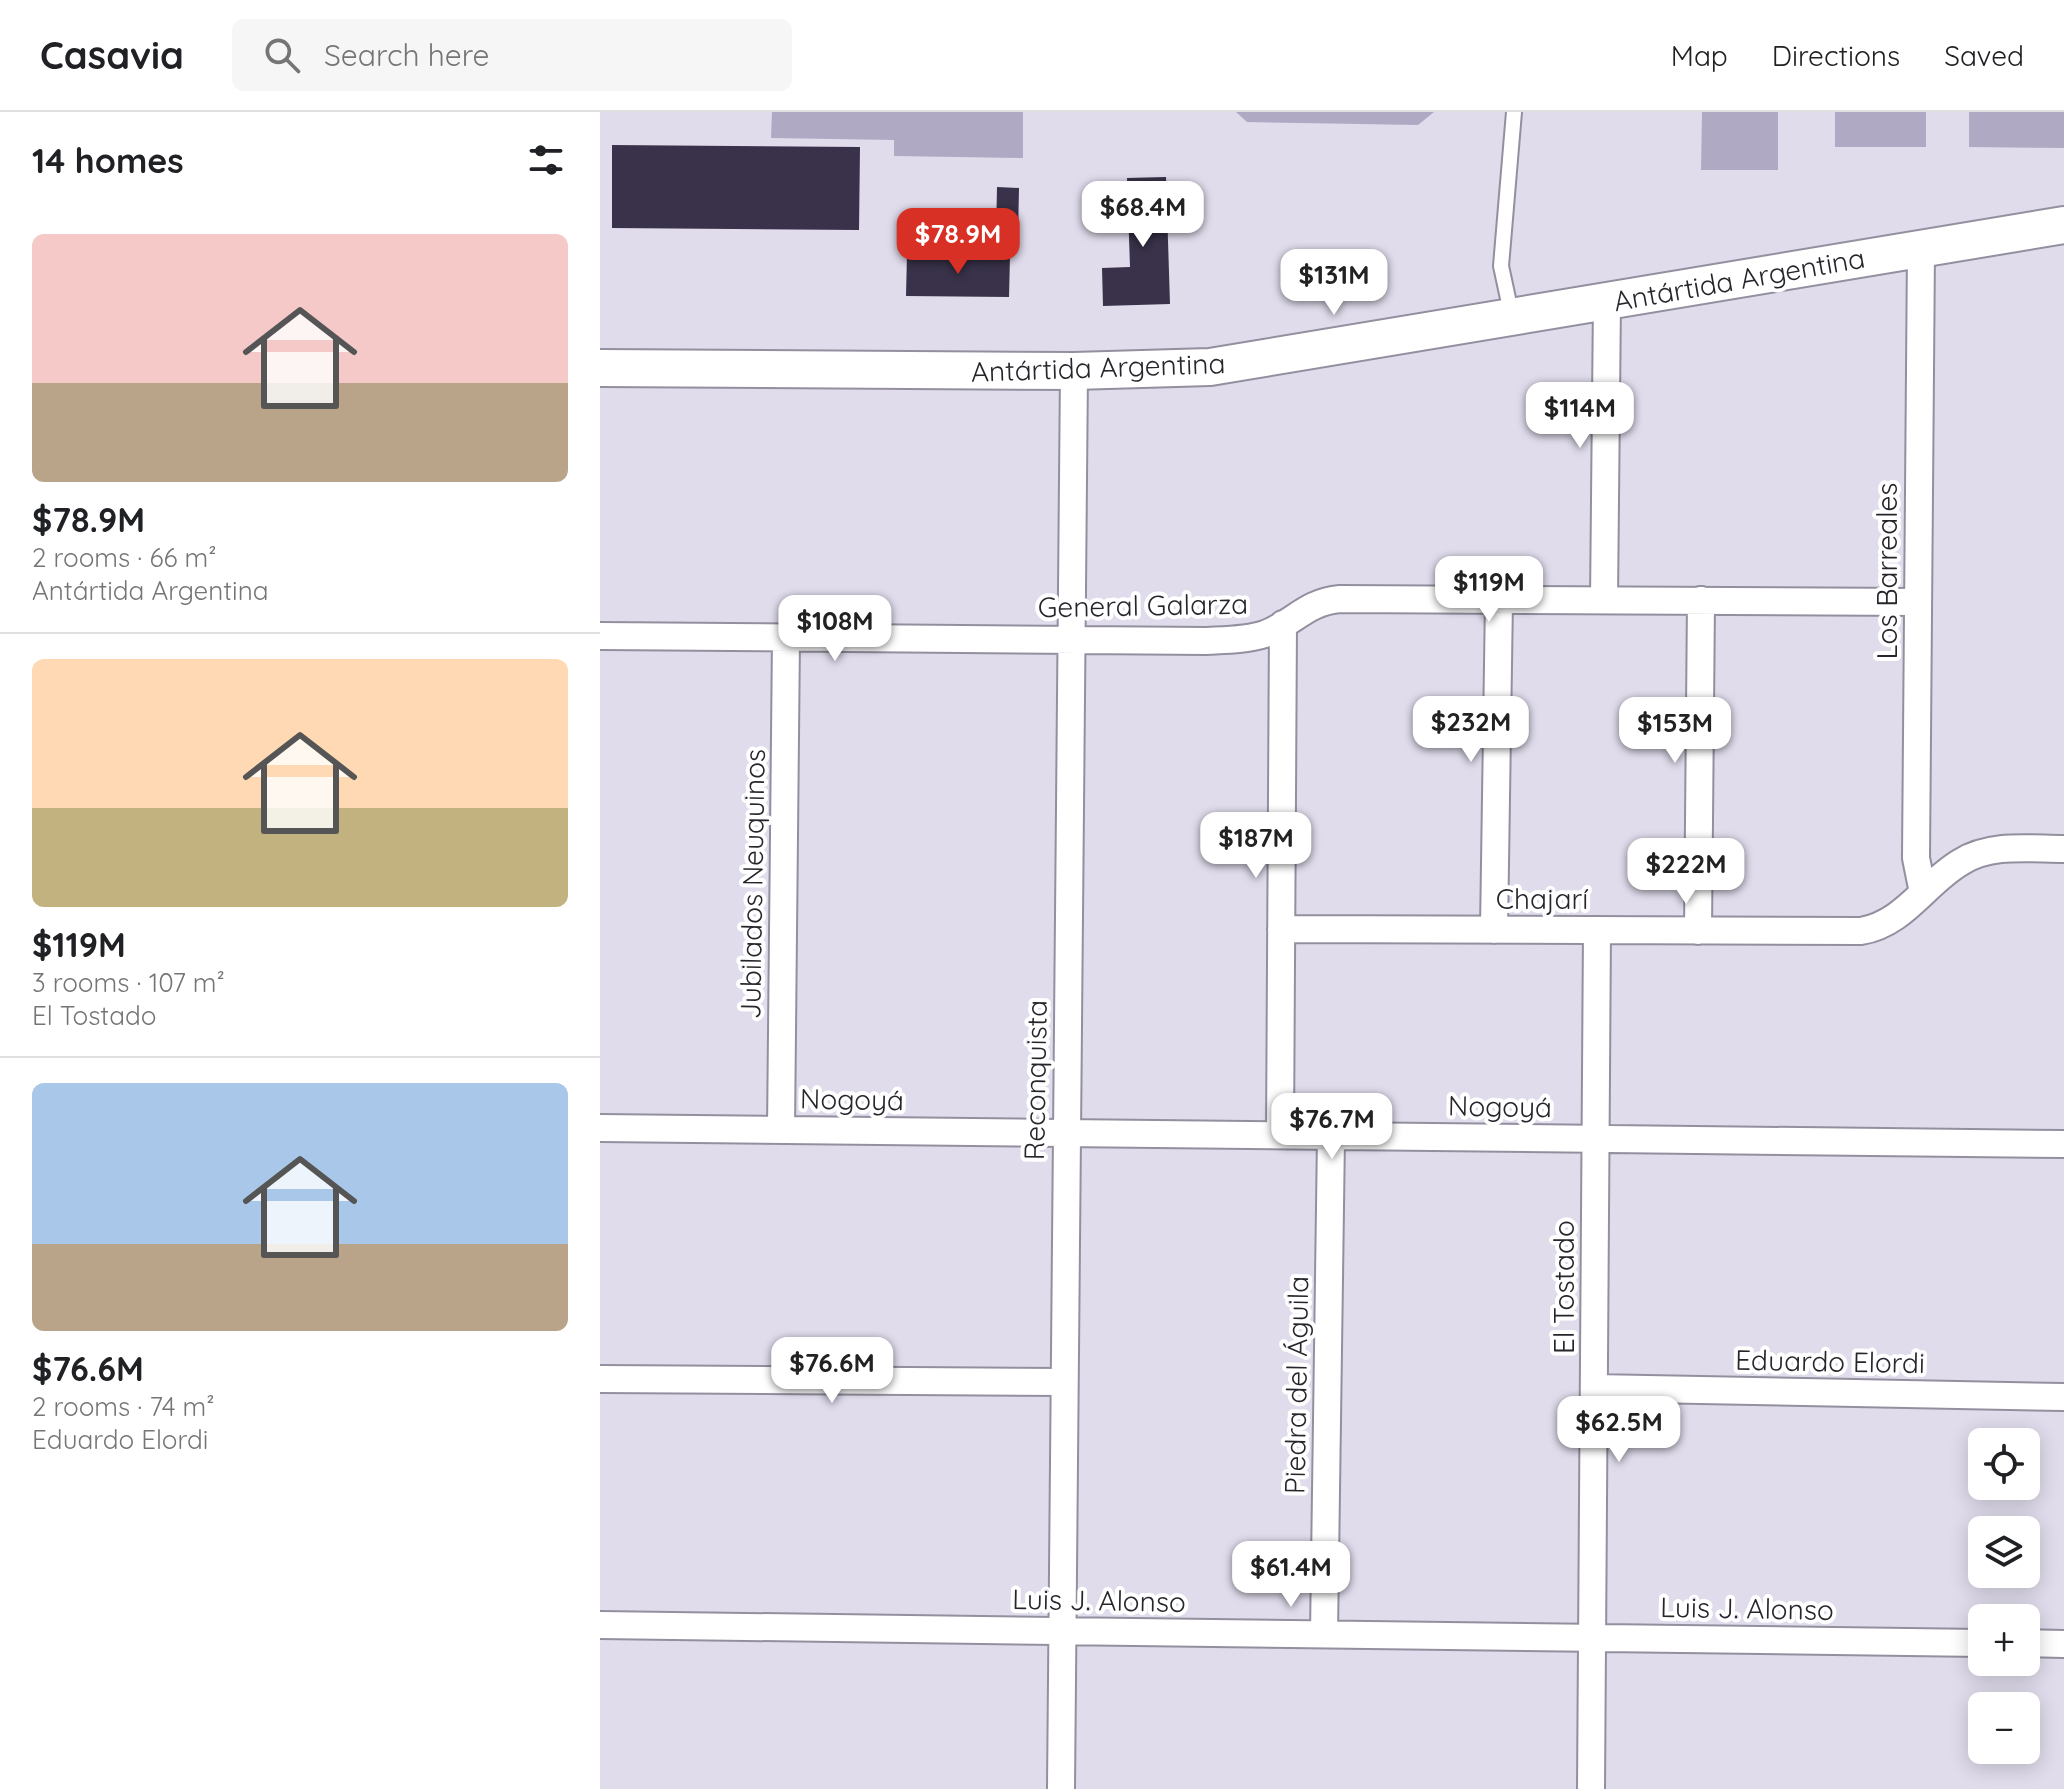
<!DOCTYPE html>
<meta charset="utf-8">
<style>
:root{--surface:#fff;--page:#f6f6f6;--text:#202124;--muted:#757577;--line:#e0e0e0;--accent:#d93025}
body{margin:0;font-family:Quicksand,sans-serif;background:var(--page);color:var(--text);height:100vh;display:flex;flex-direction:column;font-size:30px;white-space:nowrap}
*{box-sizing:border-box;margin:0}
p{font-size:26px;color:var(--muted)}
.icon{flex:none;width:44px;height:44px;fill:none;stroke:currentColor;stroke-width:2;stroke-linecap:round;stroke-linejoin:round}
.map{position:relative;flex:1;overflow:hidden}
.details{display:flex;flex-direction:column;background:var(--surface);width:600px}
.details>*{flex:none}
.controls{position:absolute;left:1368px;top:1316px;display:grid;gap:16px}
.controls a{display:grid;place-items:center;width:72px;height:72px;border-radius:12px;background:var(--surface);box-shadow:0 4px 20px #0003;font-size:40px}
.price{position:absolute;translate:-50% -68px;padding:0 18px;border-radius:16px;background:#fff;color:#222;font-size:26px;line-height:52px;filter:drop-shadow(0 2px 4px #0008)}
.price::after{content:'';position:absolute;left:50%;top:48px;width:24px;height:18px;margin-left:-12px;background:inherit;clip-path:polygon(0 0,100% 0,50% 100%)}
.price.selected{background:var(--accent);color:#fff}
ul{padding:0;list-style:none}
li{display:grid;align-content:center;gap:16px;height:424px;padding:0 32px}
li+li{border-top:2px solid var(--line)}
li span{display:grid;place-items:center;height:248px;border-radius:12px;color:#555}
li>.icon{margin-inline-start:auto}
span .icon{width:144px;height:144px;fill:#fffc;stroke-width:1}
li b{font-size:34px}
h2{display:flex;justify-content:space-between;align-items:center;height:96px;padding:0 32px;font-size:34px}
header{display:flex;align-items:center;gap:48px;box-sizing:border-box;height:112px;padding:0 40px;background:var(--surface);border-bottom:2px solid var(--line)}
header strong{font-size:38px}
nav{display:flex;gap:44px;margin-inline-start:auto;font-size:28px}
.search{width:560px;height:72px;background:var(--page);display:flex;align-items:center;gap:20px;box-sizing:border-box;padding:0 28px;border-radius:12px;color:var(--muted);font-size:30px}
main{display:flex;flex:1;min-height:0}
.map>svg:first-child{display:block}
.green{fill:#b0a9c4}
.building{fill:#39324a}
.lines{fill:none;stroke-linecap:round;stroke-linejoin:round}
.service-casing{stroke:#948f9f;stroke-width:18}
.minor-casing{stroke:#948f9f;stroke-width:30}
.secondary-casing{stroke:#948f9f;stroke-width:40}
.service{stroke:#fff;stroke-width:14}
.minor{stroke:#fff;stroke-width:26}
.secondary{stroke:#fff;stroke-width:36}
.labels{text-anchor:middle;dominant-baseline:central;stroke-width:8;stroke-linejoin:round;paint-order:stroke}
.street-label{font-size:28px;fill:#27252b;stroke:#fff}
</style>
<header>
<strong>Casavia</strong>
<div class="search"><svg class="icon" aria-label="search" viewBox="0 0 24 24"><circle cx="10" cy="10" r="6"/><path d="M15 15l6 6"/></svg>Search here</div>
<nav><a>Map</a><a>Directions</a><a>Saved</a></nav>
</header>
<main>
<section class="details">
<h2>14 homes<svg class="icon" aria-label="filters" viewBox="0 0 24 24"><path d="M4 7h16M4 17h16"/><circle cx="9" cy="7" r="2"/><circle cx="15" cy="17" r="2"/></svg></h2>
<ul>
<li><span style="background:linear-gradient(#f6c9c9 60%,#b9a48a 0)"><svg class="icon" aria-label="home" viewBox="0 0 24 24"><path d="M3 11l9-7 9 7M6 9v11h12V9"/></svg></span><div><b>$78.9M</b><p>2 rooms · 66 m²</p><p>Antártida Argentina</p></div></li>
<li><span style="background:linear-gradient(#ffd9b3 60%,#c2b280 0)"><svg class="icon" aria-label="home" viewBox="0 0 24 24"><path d="M3 11l9-7 9 7M6 9v11h12V9"/></svg></span><div><b>$119M</b><p>3 rooms · 107 m²</p><p>El Tostado</p></div></li>
<li><span style="background:linear-gradient(#a9c7e8 65%,#b9a48a 0)"><svg class="icon" aria-label="home" viewBox="0 0 24 24"><path d="M3 11l9-7 9 7M6 9v11h12V9"/></svg></span><div><b>$76.6M</b><p>2 rooms · 74 m²</p><p>Eduardo Elordi</p></div></li>
</ul>
</section>
<div class="map">
<svg width="1464" height="1677" viewBox="0 0 1464 1677">
<rect width="100%" height="100%" fill="#e0dcec"/>
<!-- green -->
<path class="green" d="M172 0H423V46L294 44V28L171 26Z
M636 0H834L818 13 647 10Z
M1102 0H1178V58H1101Z
M1235 0H1326V35H1235Z
M1369 0H1464V36L1369 35Z"/>
<!-- building -->
<path class="building" d="M12 33 260 35 259 118 12 116Z
M566 65 570 192 503 194 502 156 530 155 527 66Z
M397 75 419 76 418 124H396Z
M307 142 410 144 409 185 306 184Z"/>
<g class="lines">
<!-- service casing -->
<g class="service-casing">
<path id="service" d="M912 205 901 154 914 0"/>
</g>
<!-- minor casing -->
<g class="minor-casing">
<path id="minor" d="M1321 137 1316 746 1323 781
M1004 488 1007 189
M0 524 607 529C626 528 647 528 665 522 694 511 706 490 740 487L1318 490
M681 817 1261 819C1304 812 1325 771 1361 750 1391 731 1430 737 1464 737
M894 818 899 487
M1098 819 1101 488
M0 1016 1464 1032
M181 1018 186 526
M680 1023 683 512
M0 1267 464 1270
M994 1276 1464 1285
M0 1513 1382 1531
M724 1522 731 1024
M1426 1531 1464 1532
M461 1677 474 259
M991 1677 997 818"/>
</g>
<!-- secondary casing -->
<g class="secondary-casing">
<path id="secondary" d="M0 256 474 259 610 255 1464 113"/>
</g>
<!-- service -->
<use href="#service" class="service"/>
<!-- minor -->
<use href="#minor" class="minor"/>
<!-- secondary -->
<use href="#secondary" class="secondary"/>
</g>
<g class="labels">
<!-- street labels -->
<g class="street-label">
<text transform="translate(1139 167) rotate(-10)">Antártida Argentina</text>
<text transform="translate(498 255) rotate(-2)">Antártida Argentina</text>
<text transform="translate(1286 459) rotate(-90)">Los Barreales</text>
<text transform="translate(543 493) rotate(-1)">General Galarza</text>
<text transform="translate(152 772) rotate(-89)">Jubilados Neuquinos</text>
<text x="942" y="786">Chajarí</text>
<text transform="translate(435 968) rotate(-89)">Reconquista</text>
<text transform="translate(252 987) rotate(1)">Nogoyá</text>
<text transform="translate(900 994) rotate(1)">Nogoyá</text>
<text transform="translate(963 1175) rotate(-90)">El Tostado</text>
<text transform="translate(1230 1249) rotate(1)">Eduardo Elordi</text>
<text transform="translate(696 1273) rotate(-89)">Piedra del Águila</text>
<text transform="translate(499 1488) rotate(1)">Luis J. Alonso</text>
<text transform="translate(1147 1496) rotate(1)">Luis J. Alonso</text>
</g>
</g>
</svg>
<div class="controls">
<a><svg class="icon" aria-label="locate" viewBox="0 0 24 24"><circle cx="12" cy="12" r="6"/><path d="M12 2v4M12 18v4M2 12h4M18 12h4"/></svg></a>
<a><svg class="icon" aria-label="layers" viewBox="0 0 24 24"><path d="M12 4l9 5-9 5-9-5zM3 14l9 5 9-5"/></svg></a>
<a>+</a>
<a>−</a>
</div>
<b class="price" style="left:543px;top:137px">$68.4M</b>
<b class="price selected" style="left:358px;top:164px">$78.9M</b>
<b class="price" style="left:734px;top:205px">$131M</b>
<b class="price" style="left:980px;top:338px">$114M</b>
<b class="price" style="left:889px;top:512px">$119M</b>
<b class="price" style="left:235px;top:551px">$108M</b>
<b class="price" style="left:871px;top:652px">$232M</b>
<b class="price" style="left:1075px;top:653px">$153M</b>
<b class="price" style="left:656px;top:768px">$187M</b>
<b class="price" style="left:1086px;top:794px">$222M</b>
<b class="price" style="left:732px;top:1049px">$76.7M</b>
<b class="price" style="left:232px;top:1293px">$76.6M</b>
<b class="price" style="left:1019px;top:1352px">$62.5M</b>
<b class="price" style="left:691px;top:1497px">$61.4M</b>
</div>
</main>
